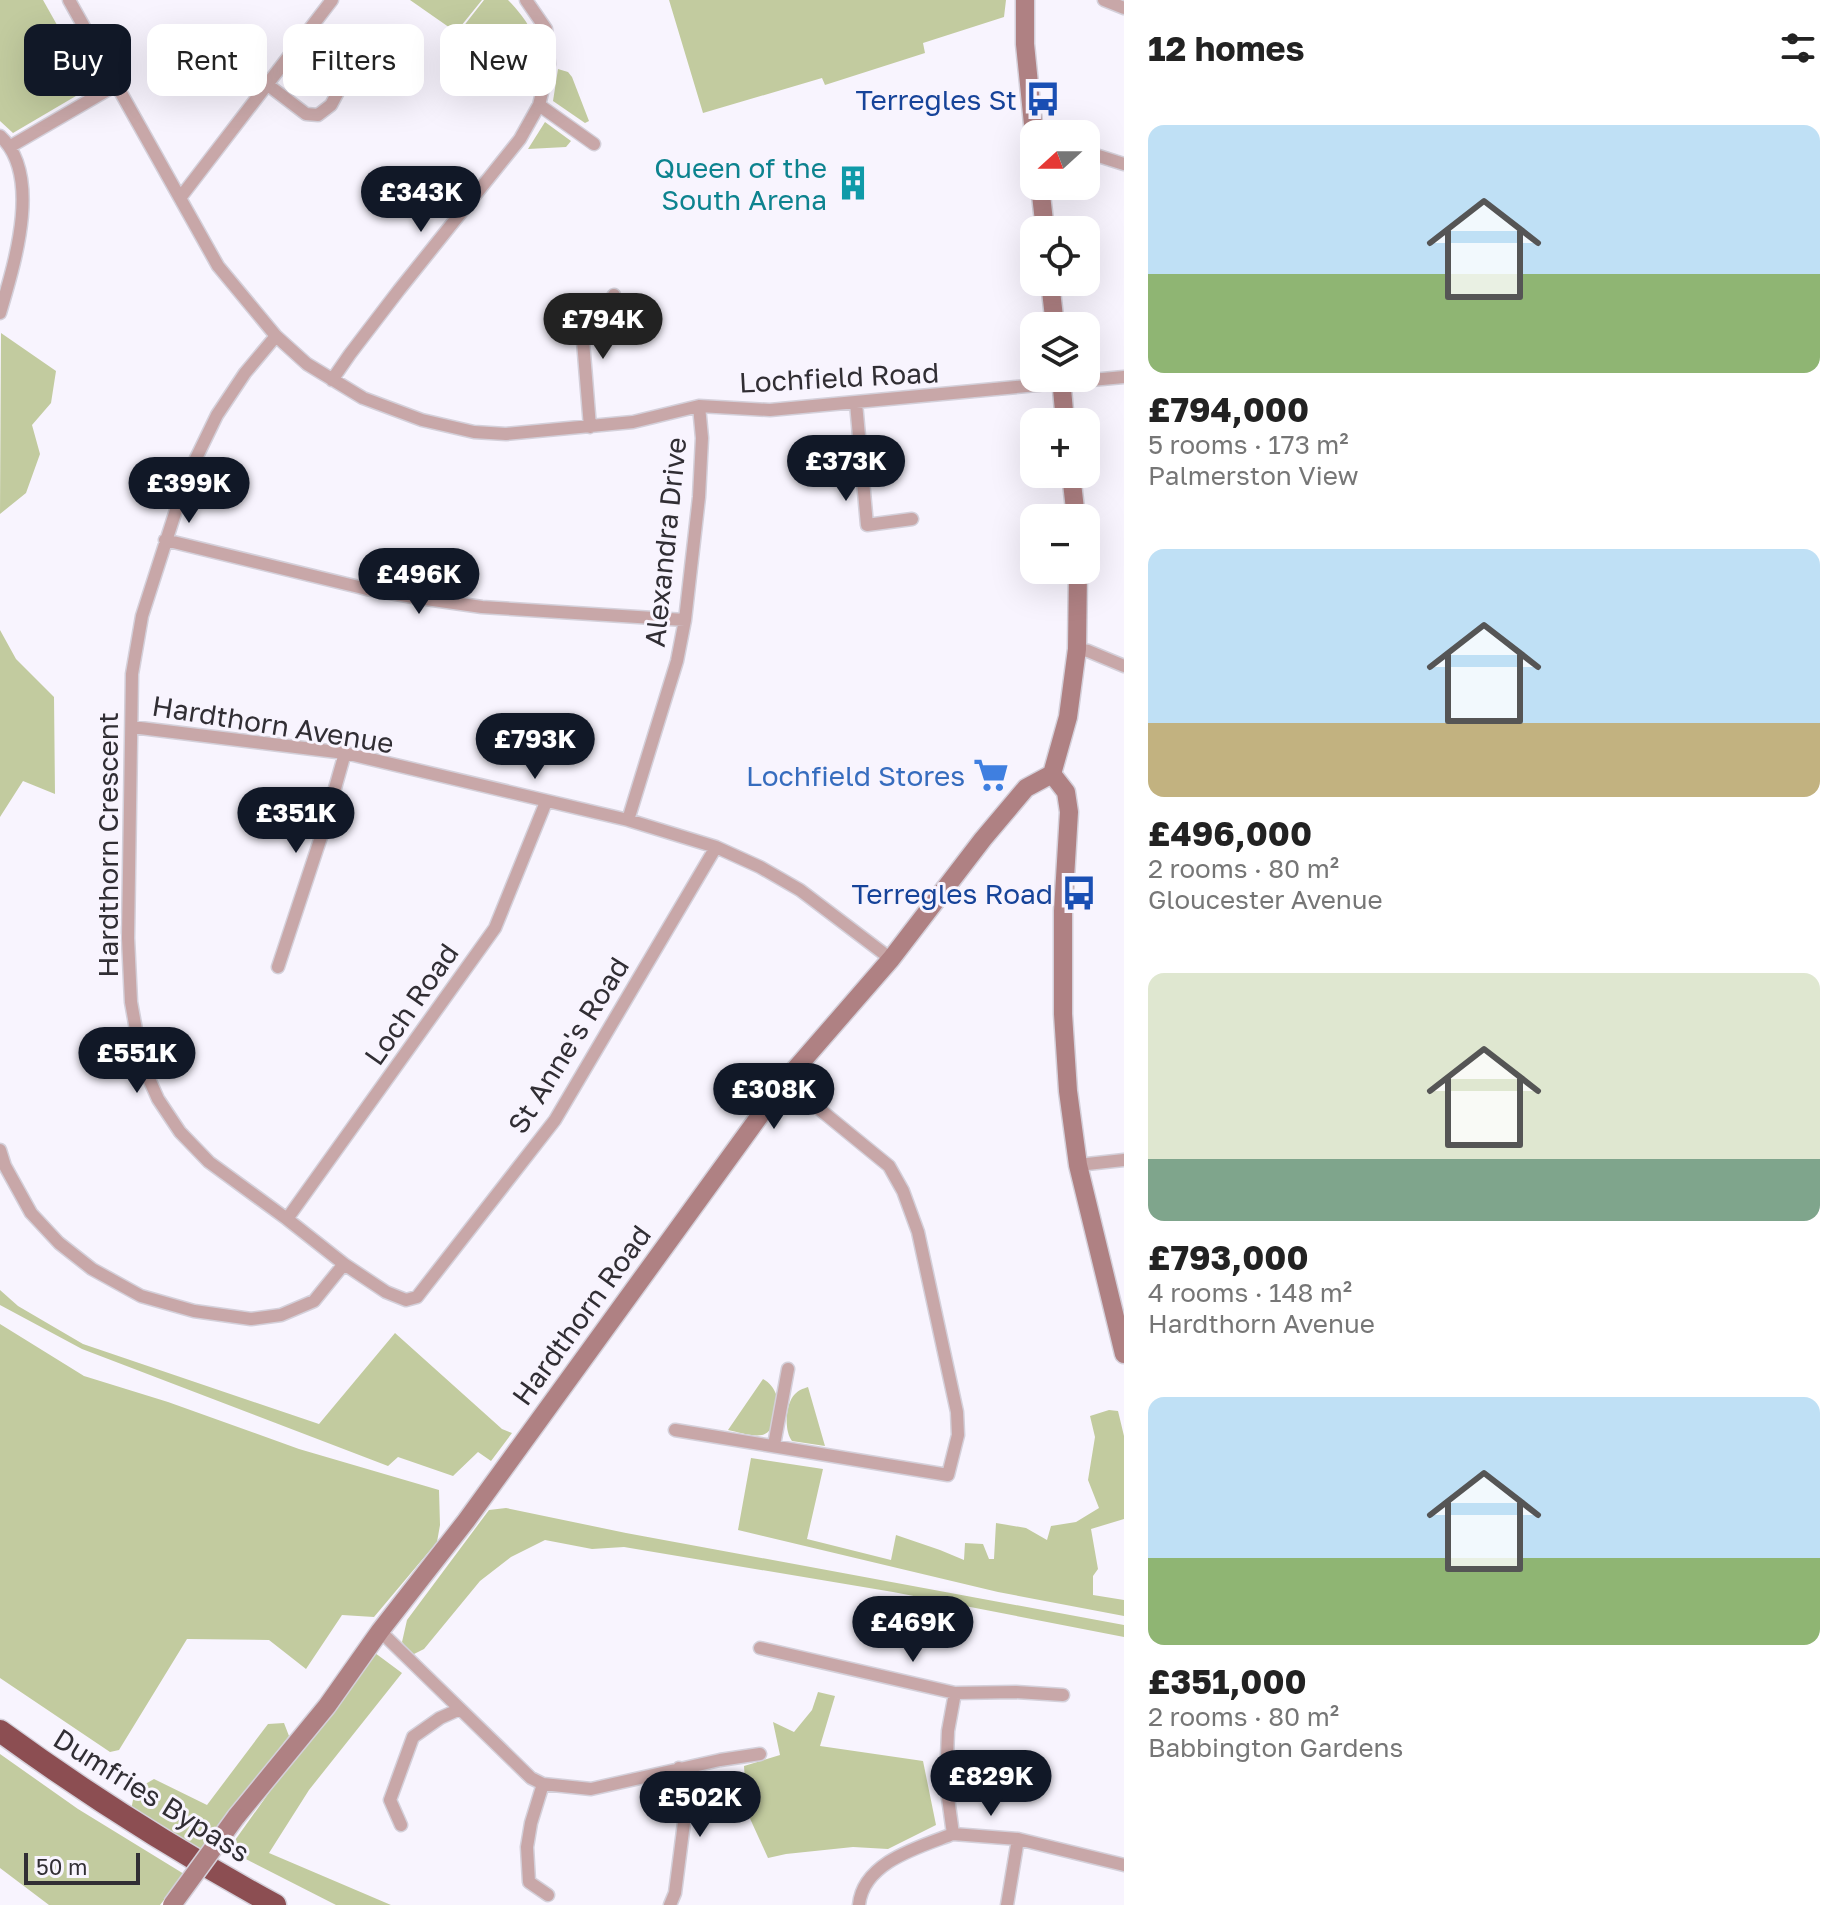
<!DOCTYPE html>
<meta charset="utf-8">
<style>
:root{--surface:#fff;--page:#f6f6f6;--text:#222;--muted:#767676;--accent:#111827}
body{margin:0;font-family:"Golos Text",sans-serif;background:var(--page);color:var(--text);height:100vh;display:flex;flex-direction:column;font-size:30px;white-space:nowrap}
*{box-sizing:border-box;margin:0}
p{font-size:26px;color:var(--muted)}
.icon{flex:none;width:44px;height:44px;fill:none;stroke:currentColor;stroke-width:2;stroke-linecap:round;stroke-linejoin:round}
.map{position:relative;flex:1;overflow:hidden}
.side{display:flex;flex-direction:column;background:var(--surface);width:720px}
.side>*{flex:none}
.guide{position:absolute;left:24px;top:24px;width:760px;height:72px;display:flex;gap:16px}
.needle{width:52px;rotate:249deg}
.fabs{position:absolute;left:1020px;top:120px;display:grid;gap:16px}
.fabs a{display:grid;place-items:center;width:80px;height:80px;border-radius:16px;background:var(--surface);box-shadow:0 8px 32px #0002;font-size:40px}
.scale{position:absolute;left:24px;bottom:20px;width:116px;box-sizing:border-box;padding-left:8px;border:4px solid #312e34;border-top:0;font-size:22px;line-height:28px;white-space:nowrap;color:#312e34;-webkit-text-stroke:6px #f8f4fe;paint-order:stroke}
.price{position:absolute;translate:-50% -68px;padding:0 18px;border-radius:28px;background:var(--accent);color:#fff;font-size:26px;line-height:52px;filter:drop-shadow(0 2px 4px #0008)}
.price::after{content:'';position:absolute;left:50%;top:48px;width:24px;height:18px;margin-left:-12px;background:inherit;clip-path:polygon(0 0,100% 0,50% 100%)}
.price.selected{background:#222;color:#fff}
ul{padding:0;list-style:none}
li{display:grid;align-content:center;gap:16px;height:424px;padding:0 24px}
li span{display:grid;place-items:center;height:248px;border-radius:16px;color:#555}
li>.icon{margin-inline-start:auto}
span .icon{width:144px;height:144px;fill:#fffc;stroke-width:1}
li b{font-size:34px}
h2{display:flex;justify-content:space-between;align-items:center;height:96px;padding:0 24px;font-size:34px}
.pill{padding:0 28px;border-radius:16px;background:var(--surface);box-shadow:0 8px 32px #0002;font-size:28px;line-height:72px}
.pill.selected{background:var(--accent);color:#fff}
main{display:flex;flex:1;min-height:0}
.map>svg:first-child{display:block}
.green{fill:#c2cb9f}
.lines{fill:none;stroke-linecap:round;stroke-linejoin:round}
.street-casing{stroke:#d4d0da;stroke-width:15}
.secondary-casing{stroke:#d4d0da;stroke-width:21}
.highway-casing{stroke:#d4d0da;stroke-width:25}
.street{stroke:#c8a7a8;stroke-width:12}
.secondary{stroke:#af8183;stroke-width:18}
.highway{stroke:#8c4e52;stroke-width:22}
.secondary-bridge-casing{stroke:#d4d0da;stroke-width:21;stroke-linecap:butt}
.secondary-bridge{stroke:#af8183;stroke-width:18}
.labels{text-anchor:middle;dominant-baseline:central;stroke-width:6;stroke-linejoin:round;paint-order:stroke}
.transit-label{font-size:28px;fill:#164399;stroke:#f8f4fe;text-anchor:end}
.culture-label{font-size:28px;fill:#0d838f;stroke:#f8f4fe;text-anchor:end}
.street-label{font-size:28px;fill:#312e34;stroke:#f8f4fe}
.shop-label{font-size:28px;fill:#366cbe;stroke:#f8f4fe;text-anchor:end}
</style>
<main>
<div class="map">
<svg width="1124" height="1905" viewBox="0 0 1124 1905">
<rect width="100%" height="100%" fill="#f8f4fe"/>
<!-- green -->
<path class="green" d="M0 0H43L88 80 87 87 81 93 13 133 0 121Z
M410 0H482L457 31 453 30Z
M484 0H508C536 29 541 46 533 85L529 88 518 85 459 36V32Z
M669 0H1006L1004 17 923 43 925 53 825 85 822 78 703 113Z
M558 69 568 72 572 77 589 121 585 123 553 101Z
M545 122 571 141 566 147 528 149Z
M1 333 56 371 51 403 32 425 40 454 26 493 0 514Z
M0 630 16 659 54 697 55 794 23 781 0 817Z
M0 1290 18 1306 83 1344 319 1424 395 1333 502 1429 512 1433 491 1461 478 1452 453 1476 398 1457 388 1466 82 1349 0 1305Z
M0 1324 84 1376 168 1402 299 1449 439 1490 440 1525 437 1542 374 1617 342 1615 306 1669 269 1640 187 1639 119 1750 110 1752 0 1678Z
M763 1379C770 1383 773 1387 776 1394 779 1406 776 1432 762 1435 752 1437 738 1432 728 1430Z
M808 1387 825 1446 792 1441C784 1431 785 1404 795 1394 799 1390 802 1389 808 1387Z
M1109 1410 1118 1411 1124 1436V1519L1091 1529 1098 1569 1093 1576V1595L1124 1600V1616L998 1592 738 1530 751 1458 823 1469 807 1539 891 1560 896 1535 940 1550 964 1560 965 1543 983 1544 989 1559H994L996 1523 1026 1528 1047 1540 1051 1526 1076 1522 1099 1508 1088 1480 1095 1437 1090 1416Z
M506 1508 626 1533 1124 1625V1637L893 1592 624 1547 592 1549 545 1540 511 1557 480 1581 424 1649 412 1655 402 1642 407 1620 489 1510Z
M371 1650 402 1673 309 1790 269 1853 391 1905H336L228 1850Z
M818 1692 835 1696 820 1746 923 1761 936 1825 888 1849 853 1847 786 1854 768 1858 747 1812 744 1766 780 1755 773 1722 794 1732 812 1710Z
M284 1723 289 1736 200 1850 131 1810 135 1790 154 1779 207 1805 268 1724Z
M0 1754 78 1809 184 1874 160 1905H49L0 1868Z"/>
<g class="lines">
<!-- street casing -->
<g class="street-casing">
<path id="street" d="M69 0 218 266 276 336 307 364 363 398 422 420 474 432 506 434 633 422 699 406 770 410 1124 377
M1104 0 1124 8
M268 85 306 114 318 115 331 105 339 90 335 78 298 45
M539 105 594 144
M0 136C43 175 14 265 0 313
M11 146 116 85
M1086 152 1124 164
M180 198 332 0
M276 336 245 373 217 415 186 479 142 616 132 674 128 938 131 1002 142 1063 158 1099 180 1132 209 1162 287 1219 344 1264 386 1292 406 1300 417 1297 555 1120 716 847
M332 380 350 354 399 290 520 139 539 105 549 64 546 29 526 0
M856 403 867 525 912 519
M590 427 583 341 614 295
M165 540 367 589 419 598 482 607 685 620
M1077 649 1088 651 1124 666
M132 727 345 753 628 820 716 847 760 867 800 890 891 959
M628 820 677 661 685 620 699 497 702 438 699 406
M278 967 322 834 345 753
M0 1150 5 1166 31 1213 59 1243 92 1269 141 1296 194 1311 251 1319 281 1315 314 1301 344 1264
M1078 1165 1124 1160
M287 1219 495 928 546 802
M675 1430 948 1475 958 1435 957 1412 918 1232 903 1191 889 1166 785 1081
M774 1445 788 1369
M380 1631 531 1778 543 1784 591 1789 720 1760 760 1754
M760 1648 955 1693 1016 1692 1063 1695
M955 1693 948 1731 946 1783 953 1834 1018 1839 1124 1865
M543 1784 531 1823 527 1847 529 1882 548 1895
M401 1825 390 1800 413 1737 440 1718 460 1709
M670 1905 675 1893 686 1807 679 1768
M859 1905C863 1862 919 1847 953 1834
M1007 1905 1018 1839"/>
</g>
<!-- secondary casing -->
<g class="secondary-casing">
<path id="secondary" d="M1025 0V44L1034 134
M1040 186 1045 230
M1050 282 1055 326
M1061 378 1065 422
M1071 474 1076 518
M1052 774 1066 792 1069 812 1063 911V1014L1068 1091 1078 1165 1124 1354
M1052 774 1068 717 1077 649 1078 570
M236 1817 327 1706 380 1631 466 1521 785 1081 891 959 983 839 1026 788 1052 774"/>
</g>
<!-- highway casing -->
<g class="highway-casing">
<path id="highway" d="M0 1731C88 1795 180 1853 275 1905"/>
</g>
<!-- street -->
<use href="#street" class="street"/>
<!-- secondary -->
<use href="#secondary" class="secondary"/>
<!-- highway -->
<use href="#highway" class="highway"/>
<!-- secondary-bridge casing -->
<g class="secondary-bridge-casing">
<path id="secondary-bridge" d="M172 1905 236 1817"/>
</g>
<!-- secondary-bridge -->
<use href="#secondary-bridge" class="secondary-bridge"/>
</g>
<!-- icons -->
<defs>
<g id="bus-bare" transform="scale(2.76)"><path d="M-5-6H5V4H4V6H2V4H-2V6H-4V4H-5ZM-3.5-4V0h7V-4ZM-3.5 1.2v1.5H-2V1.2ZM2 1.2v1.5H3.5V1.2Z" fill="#1a4fb4" stroke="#f8f4fe" stroke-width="2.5" paint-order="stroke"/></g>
<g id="building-bare" transform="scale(2.76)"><path d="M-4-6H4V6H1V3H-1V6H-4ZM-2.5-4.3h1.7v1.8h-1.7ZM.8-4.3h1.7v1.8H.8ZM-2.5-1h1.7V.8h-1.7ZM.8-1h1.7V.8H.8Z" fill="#0f9aa8" stroke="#f8f4fe" stroke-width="2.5" paint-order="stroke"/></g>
<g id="supermarket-bare" transform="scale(2.76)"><path d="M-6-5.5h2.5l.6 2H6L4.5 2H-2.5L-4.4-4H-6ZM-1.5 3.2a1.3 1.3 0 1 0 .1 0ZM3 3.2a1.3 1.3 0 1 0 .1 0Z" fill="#3f7fe0" stroke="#f8f4fe" stroke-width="2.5" paint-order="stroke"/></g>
</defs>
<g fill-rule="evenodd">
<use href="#bus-bare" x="1043" y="99"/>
<use href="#building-bare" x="853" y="183"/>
<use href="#supermarket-bare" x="991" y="775"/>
<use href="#bus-bare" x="1079" y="893"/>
</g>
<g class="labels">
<!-- transit labels -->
<g class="transit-label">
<text x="1017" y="99">Terregles St</text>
<text x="1053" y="893">Terregles Road</text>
</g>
<!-- culture labels -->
<g class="culture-label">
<text x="827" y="167">Queen of the<tspan x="827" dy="32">South Arena</tspan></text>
</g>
<!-- street labels -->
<g class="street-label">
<text transform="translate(839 377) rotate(-3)">Lochfield Road</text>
<text transform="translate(665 542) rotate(-84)">Alexandra Drive</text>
<text transform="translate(273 724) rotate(9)">Hardthorn Avenue</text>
<text transform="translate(107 845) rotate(-90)">Hardthorn Crescent</text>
<text transform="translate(411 1004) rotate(-55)">Loch Road</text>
<text transform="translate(568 1045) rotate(-58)">St Anne's Road</text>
<text transform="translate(581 1315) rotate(-54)">Hardthorn Road</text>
<text transform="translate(152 1795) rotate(32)">Dumfries Bypass</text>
</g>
<!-- shop labels -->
<g class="shop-label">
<text x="965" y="775">Lochfield Stores</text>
</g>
</g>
</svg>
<div class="fabs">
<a><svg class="needle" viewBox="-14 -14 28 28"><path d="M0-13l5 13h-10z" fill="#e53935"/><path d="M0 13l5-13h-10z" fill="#767676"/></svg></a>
<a><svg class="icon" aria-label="locate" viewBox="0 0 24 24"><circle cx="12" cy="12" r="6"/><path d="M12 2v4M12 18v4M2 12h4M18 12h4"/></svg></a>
<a><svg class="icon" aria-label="layers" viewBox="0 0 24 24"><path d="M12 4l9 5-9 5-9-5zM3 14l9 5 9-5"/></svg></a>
<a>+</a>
<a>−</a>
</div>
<div class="scale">50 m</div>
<b class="price" style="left:421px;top:234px">£343K</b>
<b class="price selected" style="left:603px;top:361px">£794K</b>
<b class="price" style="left:846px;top:503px">£373K</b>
<b class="price" style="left:189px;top:525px">£399K</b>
<b class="price" style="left:419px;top:616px">£496K</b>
<b class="price" style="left:535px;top:781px">£793K</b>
<b class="price" style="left:296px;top:855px">£351K</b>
<b class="price" style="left:137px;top:1095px">£551K</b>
<b class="price" style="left:774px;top:1131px">£308K</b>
<b class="price" style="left:913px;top:1664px">£469K</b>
<b class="price" style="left:991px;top:1818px">£829K</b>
<b class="price" style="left:700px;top:1839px">£502K</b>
<div class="guide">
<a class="pill selected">Buy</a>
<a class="pill">Rent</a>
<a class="pill">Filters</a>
<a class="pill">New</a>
</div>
</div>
<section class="side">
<h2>12 homes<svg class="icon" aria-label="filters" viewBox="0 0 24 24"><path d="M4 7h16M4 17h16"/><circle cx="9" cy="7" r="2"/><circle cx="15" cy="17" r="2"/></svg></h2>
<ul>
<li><span style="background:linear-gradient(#bfe0f5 60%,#8fb573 0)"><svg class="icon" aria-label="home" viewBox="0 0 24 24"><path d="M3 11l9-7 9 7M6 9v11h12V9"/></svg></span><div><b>£794,000</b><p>5 rooms · 173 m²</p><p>Palmerston View</p></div></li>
<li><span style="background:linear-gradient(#bfe0f5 70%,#c2b280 0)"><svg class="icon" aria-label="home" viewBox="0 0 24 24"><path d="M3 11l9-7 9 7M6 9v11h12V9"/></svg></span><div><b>£496,000</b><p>2 rooms · 80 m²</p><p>Gloucester Avenue</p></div></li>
<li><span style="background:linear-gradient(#dfe7d0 75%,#7fa58c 0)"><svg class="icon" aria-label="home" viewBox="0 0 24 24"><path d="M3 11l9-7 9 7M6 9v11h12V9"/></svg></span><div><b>£793,000</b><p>4 rooms · 148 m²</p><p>Hardthorn Avenue</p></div></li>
<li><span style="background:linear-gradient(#bfe0f5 65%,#8fb573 0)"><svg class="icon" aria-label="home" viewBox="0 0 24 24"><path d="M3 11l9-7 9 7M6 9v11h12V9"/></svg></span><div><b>£351,000</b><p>2 rooms · 80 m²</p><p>Babbington Gardens</p></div></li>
</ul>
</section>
</main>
